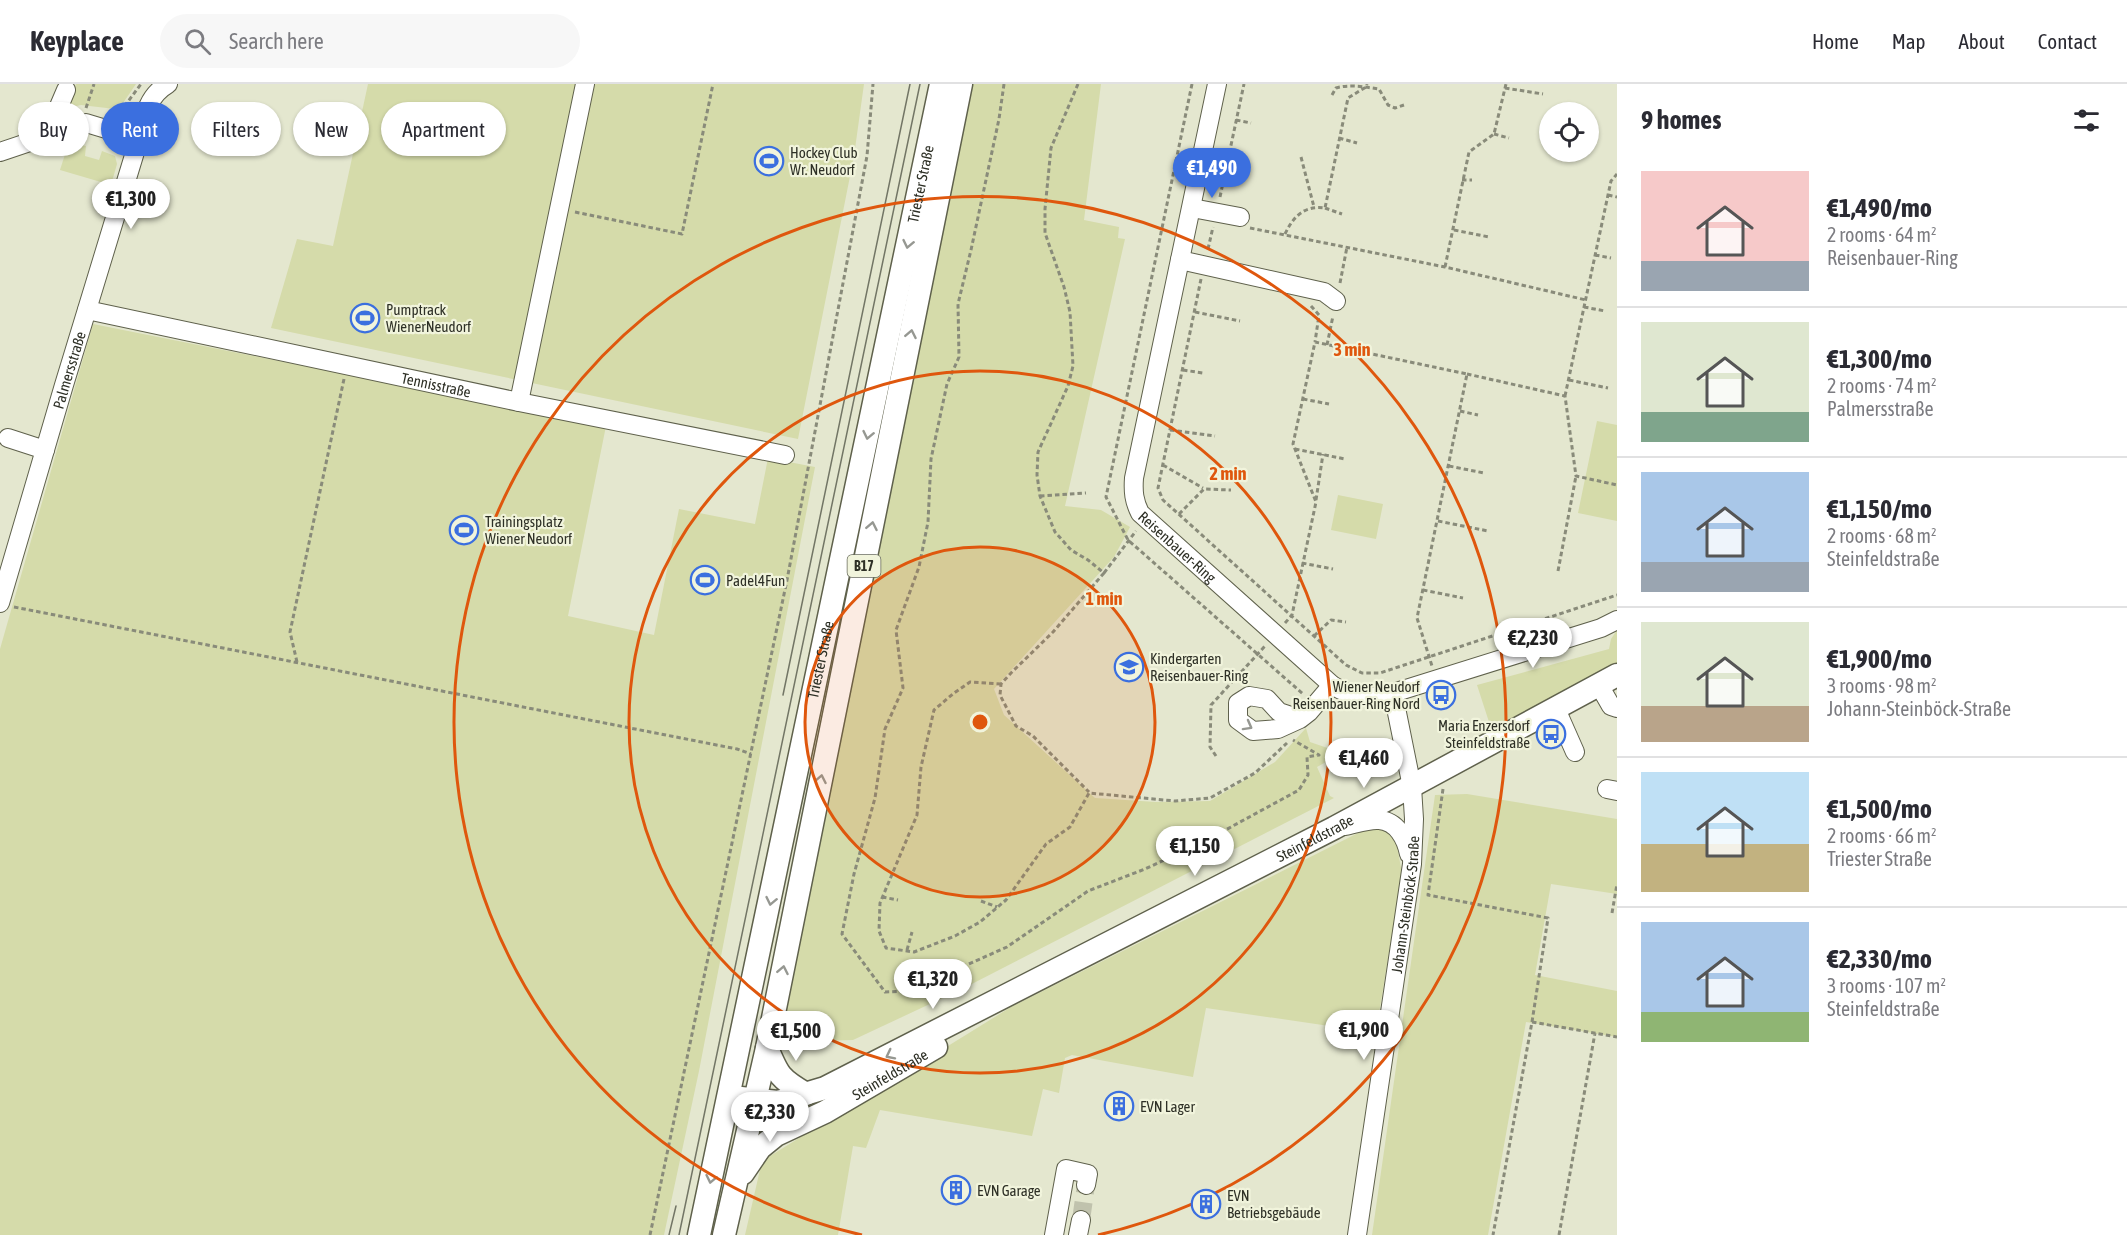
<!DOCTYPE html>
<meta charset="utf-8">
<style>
:root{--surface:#fff;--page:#f7f7f7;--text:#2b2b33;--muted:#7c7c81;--line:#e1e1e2;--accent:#3b6fdf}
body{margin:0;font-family:"Asap Condensed",sans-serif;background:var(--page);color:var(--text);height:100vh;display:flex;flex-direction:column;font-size:22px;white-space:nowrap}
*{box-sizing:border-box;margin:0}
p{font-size:20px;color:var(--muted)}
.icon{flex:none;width:33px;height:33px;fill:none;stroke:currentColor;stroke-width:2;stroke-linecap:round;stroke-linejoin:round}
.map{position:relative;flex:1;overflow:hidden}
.sheet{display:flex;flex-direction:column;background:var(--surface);width:510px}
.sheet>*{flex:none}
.banner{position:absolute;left:18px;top:18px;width:570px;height:54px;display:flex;gap:12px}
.controls{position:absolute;left:1539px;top:18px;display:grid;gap:12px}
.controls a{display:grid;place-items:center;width:60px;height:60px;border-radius:50%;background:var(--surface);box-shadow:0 2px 4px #0004;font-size:30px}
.price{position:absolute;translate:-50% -51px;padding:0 14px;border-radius:21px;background:#fff;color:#222;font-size:20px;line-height:39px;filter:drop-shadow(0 2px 3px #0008)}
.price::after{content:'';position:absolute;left:50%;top:36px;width:18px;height:14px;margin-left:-9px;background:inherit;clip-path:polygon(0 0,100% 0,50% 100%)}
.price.current{background:var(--accent);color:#fff}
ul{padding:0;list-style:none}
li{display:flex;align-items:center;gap:18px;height:150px;padding:0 24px}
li+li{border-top:2px solid var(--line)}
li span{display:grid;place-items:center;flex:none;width:168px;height:120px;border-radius:0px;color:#555}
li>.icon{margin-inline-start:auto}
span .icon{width:72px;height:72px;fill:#fffc;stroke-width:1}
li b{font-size:26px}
h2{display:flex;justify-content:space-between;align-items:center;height:72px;padding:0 24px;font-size:26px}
.chip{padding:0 21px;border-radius:27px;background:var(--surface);box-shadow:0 2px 4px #0004;font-size:21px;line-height:54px}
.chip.current{background:var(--accent);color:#fff}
header{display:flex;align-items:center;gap:36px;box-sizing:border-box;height:84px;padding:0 30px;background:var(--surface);border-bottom:2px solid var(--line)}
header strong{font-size:28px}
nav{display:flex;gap:33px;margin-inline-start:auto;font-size:21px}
.search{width:420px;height:54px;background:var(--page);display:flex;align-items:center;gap:15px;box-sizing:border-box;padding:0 21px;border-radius:33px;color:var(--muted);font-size:22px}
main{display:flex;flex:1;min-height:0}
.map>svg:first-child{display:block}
.green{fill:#d5dbaa}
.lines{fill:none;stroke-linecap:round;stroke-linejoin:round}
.minor-tunnel{stroke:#c0c2ad;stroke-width:18;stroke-dasharray:18 9;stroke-linecap:butt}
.minor-casing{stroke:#5f614c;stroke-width:20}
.major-casing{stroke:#5f614c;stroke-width:25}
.path{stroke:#898b7a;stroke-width:3;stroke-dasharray:4.5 3;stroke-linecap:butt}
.minor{stroke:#fff;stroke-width:18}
.major{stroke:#fff;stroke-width:22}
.tram{stroke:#727565;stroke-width:1.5}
.oneway{stroke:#969892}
.ring{fill:none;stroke:#df570d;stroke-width:3}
.labels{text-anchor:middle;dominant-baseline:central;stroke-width:4.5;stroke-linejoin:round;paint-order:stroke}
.shield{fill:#f1f4dc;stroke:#686b5d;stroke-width:1.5}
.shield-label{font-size:14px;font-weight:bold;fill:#2e3026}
.poi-label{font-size:15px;fill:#2e3026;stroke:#f1f4dc;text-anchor:start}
.street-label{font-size:15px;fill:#2e3026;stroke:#f1f4dc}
.centre{fill:#df570d;stroke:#f1f4dc;stroke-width:3}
.ring-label{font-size:18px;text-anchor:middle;font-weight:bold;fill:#df570d;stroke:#f1f4dc;stroke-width:4.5;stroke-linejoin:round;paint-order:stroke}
</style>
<header>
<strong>Keyplace</strong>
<div class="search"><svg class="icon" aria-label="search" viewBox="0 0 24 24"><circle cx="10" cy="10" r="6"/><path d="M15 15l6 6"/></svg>Search here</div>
<nav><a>Home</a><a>Map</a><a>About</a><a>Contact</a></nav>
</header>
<main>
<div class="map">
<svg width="1617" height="1151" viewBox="0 0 1617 1151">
<rect width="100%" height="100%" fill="#e4e7cf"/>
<!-- green -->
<path class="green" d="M76 0H136L121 22 115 25 81 21 67 24Z
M368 0H864L854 72 798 355 271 244 297 155 333 162Z
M971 0H1101L1084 136 1119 143 1118 154 1125 155 1065 422 1101 426 1130 443 1114 473 994 605 1004 631 1095 714 1156 718 1210 717 1275 678 1306 644 1310 658 1342 669 1317 683 1330 712 1334 714 964 904 853 956 780 958Z
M75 60 86 62 85 72 99 76 102 67 115 72 117 80 111 101 60 86 68 61Z
M93 240 606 342 568 532 654 551 679 425 755 440 768 374 815 383 699 987 664 1151H0V565Z
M1597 337 1617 341V437L1578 429Z
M1338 411 1383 420 1376 455 1331 446Z
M1617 546V582L1508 638H1489L1477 601 1609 565 1611 555Z
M1467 710 1617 735V810L1551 800 1535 891 1617 907V953L1526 938 1488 1151H1372L1435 711Z
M1368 744 1383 745 1391 751 1397 762 1402 789 1378 936 1370 948 1206 924 1193 993 1072 971 1065 974 1059 1009 1043 1005 1032 1052 880 1026 866 1064 853 1062 838 1151H745L762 1077 1011 923Z"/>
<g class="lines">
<!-- minor-tunnel -->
<path class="minor-tunnel" d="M1081 1136 1086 1101"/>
<!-- minor casing -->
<g class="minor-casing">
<g id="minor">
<path id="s1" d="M1217 0 1134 394C1133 408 1134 417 1140 429L1332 601C1355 615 1369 615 1393 609L1601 544 1617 536"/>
<path d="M64 46 57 27 66 6"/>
<path d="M0 68 86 39 139 55"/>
<path d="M1192 124 1240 133"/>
<path d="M1180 176 1324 208 1336 217"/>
<path id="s2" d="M87 226 519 318 785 371"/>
<path d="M519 318 585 0"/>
<path d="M8 354 45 366"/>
<path id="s3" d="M0 519 64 301 139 55C144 33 147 12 168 0"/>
<path d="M1599 601 1611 622 1617 624"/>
<path d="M1556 625 1575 668"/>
<path d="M1300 635 1279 628 1267 615 1249 612 1238 619V636L1253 647 1278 645 1300 635 1309 628 1332 601"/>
<path d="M1607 705 1617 707"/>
<path d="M1345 742C1355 740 1369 735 1379 736 1397 737 1406 755 1409 770"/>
<path d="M1054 1151 1066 1085 1088 1090 1086 1101"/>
<path d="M1078 1151 1081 1136"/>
<path id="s4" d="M1357 1151 1412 780 1414 735 1412 703 1393 609"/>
</g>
</g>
<!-- major casing -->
<g class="major-casing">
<g id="major">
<path d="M767 964C778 991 780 995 806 1010"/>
<path id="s5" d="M741 1014 778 1018 825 1004 1334 744 1617 591"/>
<path id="s6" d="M743 1089 760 1064 776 1051 825 1028 936 963"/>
<path id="s7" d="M699 1151 941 0"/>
<path d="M724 1151 767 964 961 0"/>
</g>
</g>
<!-- path -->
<path class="path" d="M1004 0 999 35 971 166 958 220 959 273 947 300 931 375 928 438 919 483 896 546 903 604 885 645 875 714 854 790 842 850 885 908 908 907 1007 863 1088 807 1145 785 1207 756 1299 706 1308 691 1307 673 1319 671 1293 656
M1078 0 1051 64 1045 125V149L1064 203 1070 228 1073 282 1068 302 1038 368 1037 391 1040 412 1055 448 1071 466 1088 476 1104 489 1053 548 1011 589 1001 600 1000 611 1016 642 1033 652 1089 708
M1192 0 1106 413 1128 456 1303 610
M1505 4 1543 10
M1332 11 1336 4C1350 0 1365 3 1379 5L1388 21 1395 24 1404 21
M86 24 94 0
M112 29 121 27 141 0
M1236 36 1251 39
M1494 50 1509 54
M1339 54 1357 59
M1301 73 1314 123
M1224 90 1238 91
M1462 96H1472
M1608 111 1617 113
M1220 113 1244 0
M1325 124 1342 130
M575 128 682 150 713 0
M1250 144 1445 183 1586 216
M1454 146 1489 153
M1285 150C1293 133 1304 121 1325 124L1348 14 1366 3 1367 0
M1208 165 1213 143
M1595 171 1611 174
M1445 183 1469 68 1494 50 1506 0
M1201 195 1158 404 1163 416 1346 581 1362 589H1380L1617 511
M1340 199 1347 163
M1311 222 1319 231 1315 258
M1584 223 1605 227
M1195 228 1240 237
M1327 261 1333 232
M1183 286 1203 289
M1467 290 1565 312 1576 392 1617 401
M1569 296 1608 304
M1565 312 1611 97 1617 90
M1303 315 1329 320
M1460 327 1478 331
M1170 346 1215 352
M1295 365 1345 375
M1163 381 1203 404
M1449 382 1484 389
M1040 412 1086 409
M1316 416 1323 370
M1179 430 1204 405 1231 406
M1438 437 1488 447
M1302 479 1333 485
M1558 487 1576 392
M1104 489 1136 447
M1423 506 1463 514
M14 523 737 665 751 670
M1285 539 1292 531 1316 418 1293 360 1315 258 1467 290 1417 534 1432 582
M1314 552 1331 536 1346 538
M297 578 290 548 344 295
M1001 600 970 598 954 609 934 626 921 683 917 731 880 819 879 847 886 864 914 868 955 852 980 838 1006 816 1046 760 1070 743 1089 709 1175 717 1210 714 1255 689 1287 659
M1216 672 1210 663 1211 621 1265 562
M1443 705 1428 811 1548 834 1532 938 1493 1151
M882 813 898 816
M981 817 997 823
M1612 829 1617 800
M907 866 912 848
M1532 938 1617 953
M1342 951 1370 943
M650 1151 787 496 867 72 873 0
M1559 1151 1595 949"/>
<!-- minor -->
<use href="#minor" class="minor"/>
<!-- major -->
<use href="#major" class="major"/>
<!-- tram -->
<path class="tram" d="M783 611 910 0
M669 1151 676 1122
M679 1151 920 0"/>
</g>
<!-- one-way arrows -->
<defs><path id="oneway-chevron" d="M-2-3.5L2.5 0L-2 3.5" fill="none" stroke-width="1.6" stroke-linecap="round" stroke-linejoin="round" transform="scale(1.5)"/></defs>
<g class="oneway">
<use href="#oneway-chevron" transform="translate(908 160) rotate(102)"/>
<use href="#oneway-chevron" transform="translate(911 250) rotate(-79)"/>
<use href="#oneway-chevron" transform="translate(868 351) rotate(102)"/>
<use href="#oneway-chevron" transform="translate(872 442) rotate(-79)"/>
<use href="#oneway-chevron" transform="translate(1248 642) rotate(29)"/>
<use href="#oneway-chevron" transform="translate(821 695) rotate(-79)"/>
<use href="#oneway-chevron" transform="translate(771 817) rotate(102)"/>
<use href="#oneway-chevron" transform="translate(783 886) rotate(-79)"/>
<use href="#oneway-chevron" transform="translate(890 971) rotate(153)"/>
<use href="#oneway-chevron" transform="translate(711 1095) rotate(102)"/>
</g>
<!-- distance rings -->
<circle cx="980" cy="638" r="175" fill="#df570d" fill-opacity=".12"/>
<g class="ring">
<circle cx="980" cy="638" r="175"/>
<circle cx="980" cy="638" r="351"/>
<path d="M862 1151A526 526 0 1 1 1098 1151"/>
</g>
<!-- icons -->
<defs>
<g id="stadium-ring" transform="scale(1.5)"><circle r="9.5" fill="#f1f4dc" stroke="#3b6fdf" stroke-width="1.5"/><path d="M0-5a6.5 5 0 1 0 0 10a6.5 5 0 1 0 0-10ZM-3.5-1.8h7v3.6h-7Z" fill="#3b6fdf"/></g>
<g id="school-ring" transform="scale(1.5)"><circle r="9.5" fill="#f1f4dc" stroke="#3b6fdf" stroke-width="1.5"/><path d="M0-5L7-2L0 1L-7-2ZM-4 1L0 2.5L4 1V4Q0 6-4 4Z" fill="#3b6fdf"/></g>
<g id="bus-ring" transform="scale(1.5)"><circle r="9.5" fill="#f1f4dc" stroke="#3b6fdf" stroke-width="1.5"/><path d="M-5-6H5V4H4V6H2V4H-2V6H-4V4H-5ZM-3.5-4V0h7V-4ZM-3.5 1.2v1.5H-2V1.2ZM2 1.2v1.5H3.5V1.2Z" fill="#3b6fdf"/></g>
<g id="building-ring" transform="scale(1.5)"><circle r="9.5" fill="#f1f4dc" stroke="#3b6fdf" stroke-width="1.5"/><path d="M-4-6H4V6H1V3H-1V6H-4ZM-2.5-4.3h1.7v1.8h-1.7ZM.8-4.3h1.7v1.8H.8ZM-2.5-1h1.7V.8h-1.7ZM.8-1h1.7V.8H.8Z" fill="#3b6fdf"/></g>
</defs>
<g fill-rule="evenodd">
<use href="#stadium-ring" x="769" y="77"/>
<use href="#stadium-ring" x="365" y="234"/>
<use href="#stadium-ring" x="464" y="446"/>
<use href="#stadium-ring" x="705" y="496"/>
<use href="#school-ring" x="1129" y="583"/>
<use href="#bus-ring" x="1441" y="611"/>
<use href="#bus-ring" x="1551" y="650"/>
<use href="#building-ring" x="1119" y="1022"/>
<use href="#building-ring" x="956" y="1106"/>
<use href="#building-ring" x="1206" y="1120"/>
</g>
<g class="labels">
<!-- shield labels -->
<rect class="shield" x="847.5" y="471" width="33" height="22" rx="4.5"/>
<g class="shield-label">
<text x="864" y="482">B17</text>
</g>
<!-- poi labels -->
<g class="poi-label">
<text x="790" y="68">Hockey Club<tspan x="790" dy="17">Wr. Neudorf</tspan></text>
<text x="386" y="225">Pumptrack<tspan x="386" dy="17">WienerNeudorf</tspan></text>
<text x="485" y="437">Trainingsplatz<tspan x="485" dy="17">Wiener Neudorf</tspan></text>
<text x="726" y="496">Padel4Fun</text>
<text x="1150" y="574">Kindergarten<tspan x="1150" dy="17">Reisenbauer-Ring</tspan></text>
<text x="1420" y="602" text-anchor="end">Wiener Neudorf<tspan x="1420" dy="17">Reisenbauer-Ring Nord</tspan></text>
<text x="1530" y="641" text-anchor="end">Maria Enzersdorf<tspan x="1530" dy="17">Steinfeldstraße</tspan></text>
<text x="1140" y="1022">EVN Lager</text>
<text x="977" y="1106">EVN Garage</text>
<text x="1227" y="1111">EVN<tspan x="1227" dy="17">Betriebsgebäude</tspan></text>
</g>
<!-- street labels -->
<g class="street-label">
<text stroke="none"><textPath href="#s7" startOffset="1074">Triester Straße</textPath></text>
<text stroke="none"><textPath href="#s3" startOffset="243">Palmersstraße</textPath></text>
<text stroke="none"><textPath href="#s2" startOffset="357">Tennisstraße</textPath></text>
<text stroke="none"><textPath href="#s1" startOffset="489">Reisenbauer-Ring</textPath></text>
<text stroke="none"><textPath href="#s7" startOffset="588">Triester Straße</textPath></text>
<text stroke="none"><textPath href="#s5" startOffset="636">Steinfeldstraße</textPath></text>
<text stroke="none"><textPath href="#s4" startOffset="334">Johann-Steinböck-Straße</textPath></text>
<text stroke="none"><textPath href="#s6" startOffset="180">Steinfeldstraße</textPath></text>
</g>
</g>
<circle cx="980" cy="638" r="9" class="centre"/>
<g class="ring-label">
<text x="1352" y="272">3 min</text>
<text x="1228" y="396">2 min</text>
<text x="1104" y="521">1 min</text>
</g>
</svg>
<div class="controls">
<a><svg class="icon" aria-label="locate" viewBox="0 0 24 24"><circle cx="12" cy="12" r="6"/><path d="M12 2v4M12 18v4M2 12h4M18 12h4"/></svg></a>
</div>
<b class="price current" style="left:1212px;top:115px">€1,490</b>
<b class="price" style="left:131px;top:146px">€1,300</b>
<b class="price" style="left:1533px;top:585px">€2,230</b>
<b class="price" style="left:1364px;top:705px">€1,460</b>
<b class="price" style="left:1195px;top:793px">€1,150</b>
<b class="price" style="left:933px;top:926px">€1,320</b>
<b class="price" style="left:1364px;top:977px">€1,900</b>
<b class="price" style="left:796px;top:978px">€1,500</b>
<b class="price" style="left:770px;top:1059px">€2,330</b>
<div class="banner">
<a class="chip">Buy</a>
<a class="chip current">Rent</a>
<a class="chip">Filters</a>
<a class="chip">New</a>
<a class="chip">Apartment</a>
</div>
</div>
<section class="sheet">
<h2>9 homes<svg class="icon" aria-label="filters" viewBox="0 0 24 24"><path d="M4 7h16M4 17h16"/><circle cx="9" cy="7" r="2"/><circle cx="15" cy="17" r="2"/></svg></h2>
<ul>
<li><span style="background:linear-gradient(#f6c9c9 75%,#9aa5b1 0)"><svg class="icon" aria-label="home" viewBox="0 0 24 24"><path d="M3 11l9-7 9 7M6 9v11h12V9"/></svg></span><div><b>€1,490/mo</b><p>2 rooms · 64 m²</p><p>Reisenbauer-Ring</p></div></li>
<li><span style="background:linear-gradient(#dfe7d0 75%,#7fa58c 0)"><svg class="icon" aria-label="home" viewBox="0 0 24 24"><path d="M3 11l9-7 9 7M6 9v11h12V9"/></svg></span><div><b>€1,300/mo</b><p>2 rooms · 74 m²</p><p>Palmersstraße</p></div></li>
<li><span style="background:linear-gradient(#a9c7e8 75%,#9aa5b1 0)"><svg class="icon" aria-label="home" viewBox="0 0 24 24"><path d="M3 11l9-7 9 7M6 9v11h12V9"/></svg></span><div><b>€1,150/mo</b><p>2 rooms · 68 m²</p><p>Steinfeldstraße</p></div></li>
<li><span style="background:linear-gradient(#dfe7d0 70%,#b9a48a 0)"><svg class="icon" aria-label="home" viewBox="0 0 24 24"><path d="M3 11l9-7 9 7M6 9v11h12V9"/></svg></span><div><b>€1,900/mo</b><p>3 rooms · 98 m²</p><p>Johann-Steinböck-Straße</p></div></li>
<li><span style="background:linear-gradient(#bfe0f5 60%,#c2b280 0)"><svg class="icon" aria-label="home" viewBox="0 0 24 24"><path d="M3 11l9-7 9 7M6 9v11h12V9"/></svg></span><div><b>€1,500/mo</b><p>2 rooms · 66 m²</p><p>Triester Straße</p></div></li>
<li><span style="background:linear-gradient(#a9c7e8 75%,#8fb573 0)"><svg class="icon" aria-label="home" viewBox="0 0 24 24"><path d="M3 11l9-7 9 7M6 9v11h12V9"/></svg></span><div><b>€2,330/mo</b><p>3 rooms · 107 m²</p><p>Steinfeldstraße</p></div></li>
</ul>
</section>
</main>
